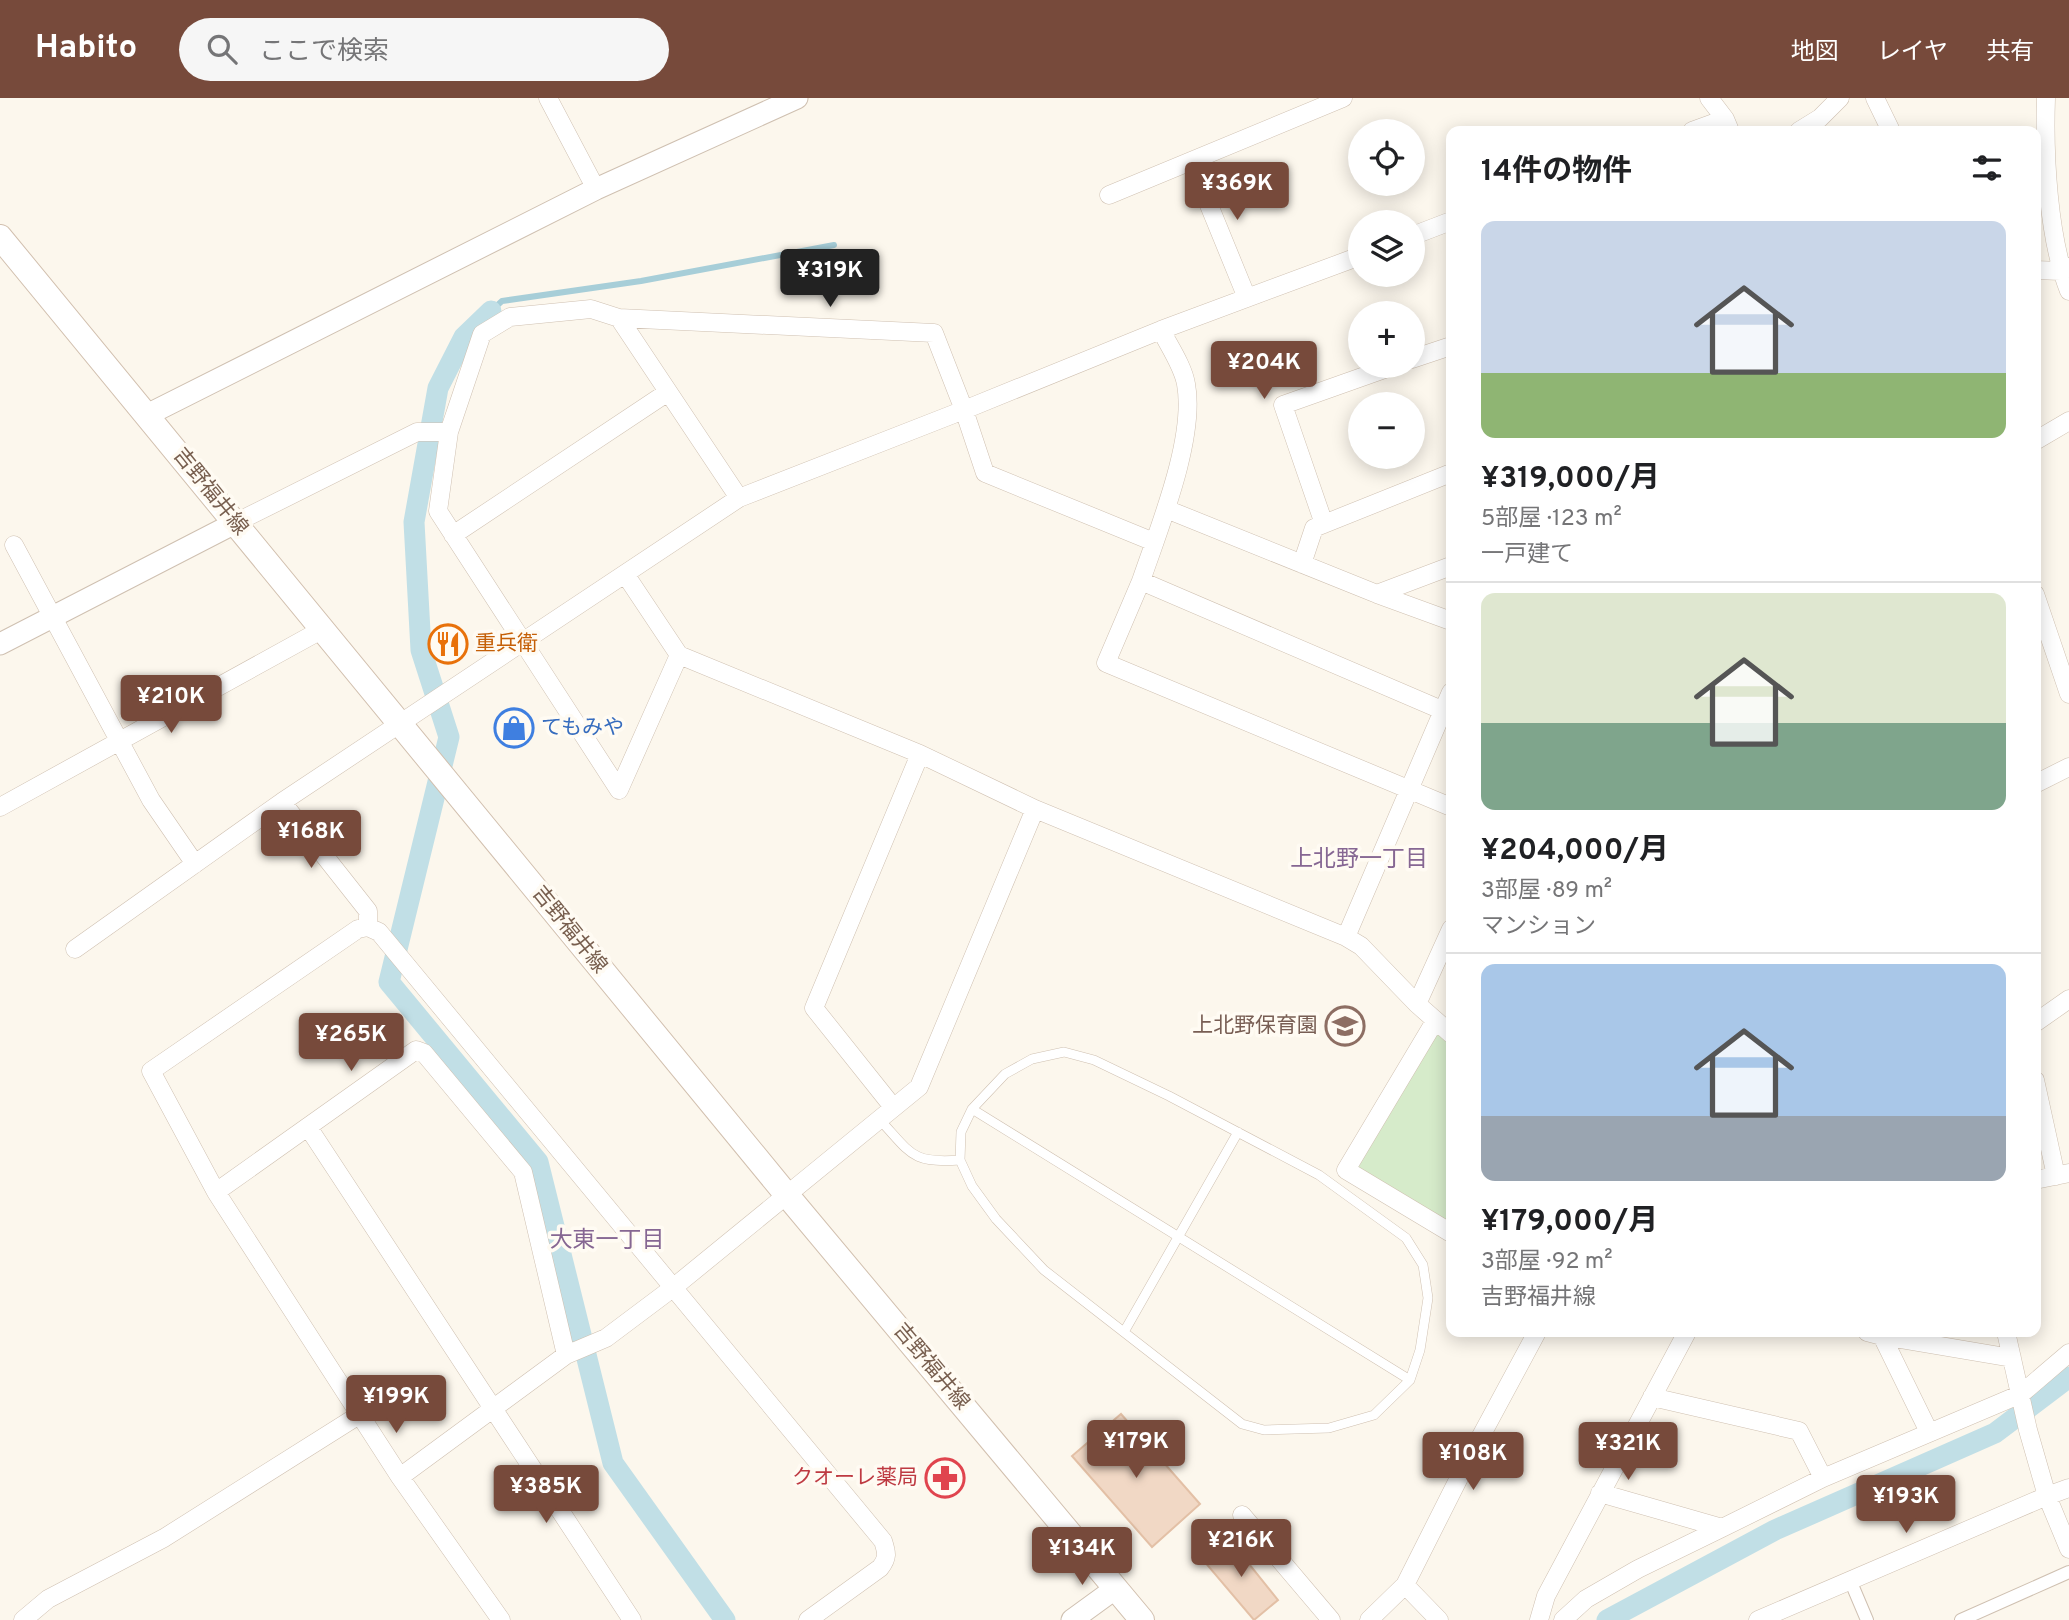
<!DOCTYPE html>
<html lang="ja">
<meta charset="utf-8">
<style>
:root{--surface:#fff;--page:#f6f6f6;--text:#202124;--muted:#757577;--line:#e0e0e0;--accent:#774a3b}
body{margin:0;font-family:Overpass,"Noto Sans JP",sans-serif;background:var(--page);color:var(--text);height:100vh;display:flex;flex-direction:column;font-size:26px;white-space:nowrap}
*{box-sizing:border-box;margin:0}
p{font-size:23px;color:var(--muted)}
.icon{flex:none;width:38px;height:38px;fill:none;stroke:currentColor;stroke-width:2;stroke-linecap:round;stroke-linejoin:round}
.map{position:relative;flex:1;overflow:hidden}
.panel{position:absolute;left:1446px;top:28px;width:595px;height:1211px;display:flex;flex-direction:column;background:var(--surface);border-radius:14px;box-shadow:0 4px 18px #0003}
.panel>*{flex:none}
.controls{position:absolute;left:1348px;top:21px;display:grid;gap:14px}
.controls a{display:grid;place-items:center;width:77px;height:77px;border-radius:50%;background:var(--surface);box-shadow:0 4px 18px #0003;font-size:35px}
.price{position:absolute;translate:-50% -60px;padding:0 16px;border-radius:7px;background:var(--accent);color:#fff;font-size:23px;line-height:46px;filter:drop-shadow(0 2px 4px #0008)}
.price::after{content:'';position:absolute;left:50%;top:42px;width:21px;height:16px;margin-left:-10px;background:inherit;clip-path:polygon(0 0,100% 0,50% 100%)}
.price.active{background:#222;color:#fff}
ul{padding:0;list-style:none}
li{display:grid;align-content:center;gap:14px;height:371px;padding:0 35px}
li+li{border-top:2px solid var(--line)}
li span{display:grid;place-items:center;height:217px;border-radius:14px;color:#555}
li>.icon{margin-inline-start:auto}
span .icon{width:126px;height:126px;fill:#fffc;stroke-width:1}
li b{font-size:30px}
h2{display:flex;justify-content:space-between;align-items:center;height:84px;padding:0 35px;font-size:30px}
header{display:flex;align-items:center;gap:42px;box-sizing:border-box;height:98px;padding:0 35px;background:var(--accent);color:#fff}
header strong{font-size:33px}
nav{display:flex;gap:38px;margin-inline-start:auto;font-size:24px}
.search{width:490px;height:63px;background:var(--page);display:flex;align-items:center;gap:18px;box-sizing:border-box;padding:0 24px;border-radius:38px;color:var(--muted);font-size:26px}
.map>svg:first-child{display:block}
.green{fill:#d6ebca}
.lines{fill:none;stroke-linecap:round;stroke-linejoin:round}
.stream{stroke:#a7ced8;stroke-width:6}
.canal{stroke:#c1dfe6;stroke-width:21}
.building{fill:#f1d8c5;stroke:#e3c0a6;stroke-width:2}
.service-casing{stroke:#cfc0b1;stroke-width:10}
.pedestrian-casing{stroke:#cfc0b1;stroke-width:14}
.minor-casing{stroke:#cfc0b1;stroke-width:19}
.tertiary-casing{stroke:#cfc0b1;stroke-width:23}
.secondary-casing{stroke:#d2c0af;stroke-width:26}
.service{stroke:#fff;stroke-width:9}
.pedestrian{stroke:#fff;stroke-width:12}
.minor{stroke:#fff;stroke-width:18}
.tertiary{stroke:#fff;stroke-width:21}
.secondary{stroke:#fff;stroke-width:24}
.labels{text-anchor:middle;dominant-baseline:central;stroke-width:7;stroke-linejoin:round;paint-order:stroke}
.street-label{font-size:21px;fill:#785f4f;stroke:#fffbf3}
.food-label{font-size:21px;fill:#c56008;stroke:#fffbf3;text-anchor:start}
.shop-label{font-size:21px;fill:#366cbe;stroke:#fffbf3;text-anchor:start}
.education-label{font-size:21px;fill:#785e54;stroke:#fffbf3;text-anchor:end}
.health-label{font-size:21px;fill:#be3a42;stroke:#fffbf3;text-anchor:end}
.neighbourhood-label{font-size:23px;fill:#866793;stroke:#fffbf3}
</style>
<header>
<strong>Habito</strong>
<div class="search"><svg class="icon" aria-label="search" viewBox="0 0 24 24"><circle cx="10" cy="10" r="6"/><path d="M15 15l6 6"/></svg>ここで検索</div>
<nav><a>地図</a><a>レイヤ</a><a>共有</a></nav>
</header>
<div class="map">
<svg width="2069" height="1522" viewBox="0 0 2069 1522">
<rect width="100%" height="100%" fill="#fcf7ed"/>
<!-- green -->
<path class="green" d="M1435 923 1451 929V1132L1350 1065Z"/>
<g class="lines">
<!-- stream -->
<path class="stream" d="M491 213 502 203 641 183 834 147"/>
<!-- canal -->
<path class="canal" d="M491 213 464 239 438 290 414 424 421 552 449 639 389 884 538 1064 613 1365 725 1522
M1607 1522 1775 1432 1995 1335 2069 1279"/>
</g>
<!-- building -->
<path class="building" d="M1121 1316 1200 1406 1152 1449 1072 1358Z
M1229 1441 1278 1502 1254 1522 1203 1462Z"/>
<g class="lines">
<!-- service casing -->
<g class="service-casing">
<path id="service" d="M1064 954 1094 962 1169 998 1319 1077 1406 1140 1423 1167 1428 1200 1420 1252 1410 1282 1374 1317 1329 1330 1264 1332 1242 1326 1044 1172 996 1121 972 1088 960 1062 961 1034 972 1011 1005 976 1032 961Z
M972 1011 1410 1282
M879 1021C911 1055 911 1066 960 1062
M1124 1234 1238 1034"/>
</g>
<!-- pedestrian casing -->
<g class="pedestrian-casing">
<path id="pedestrian" d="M1850 1482 1867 1522
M1961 1522 2069 1474"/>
</g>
<!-- minor casing -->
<g class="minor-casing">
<path id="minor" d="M548 0 596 91
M1709 0 1725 21 1730 33
M1875 0 1891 33
M2046 0C2044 57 2048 140 2069 193
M1692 33 1725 21
M1799 33 1820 20 1840 0
M1191 63 1247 200
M1109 97 1343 0
M1412 138 1451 123
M2035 172 2061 173 2069 169
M619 220 739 400
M1161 232C1169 248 1183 268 1186 286 1196 340 1159 430 1141 483L1451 616
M1412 261 1451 248
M2035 343 2069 323
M1166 411 1377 496 1451 523
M235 425 417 334H449
M1324 426 1283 307 1393 268
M453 437 668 294
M14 447 151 702 195 766
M1302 466 1314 430 1451 375
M625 476 679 557 920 656 1035 711 1346 839 1361 848 1417 906 1451 936
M1141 483 1106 565 1451 709
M1377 496 1451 468
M2035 496 2069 596
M679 557 619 692 438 413 449 334 482 236 510 219 591 211 619 220 934 235 964 312 985 375 1154 444
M2035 686 2069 669
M282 704 368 813V829
M0 709 323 531
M1346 839 1451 594
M75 851 282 704 739 400 964 312 1161 232 1360 158
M1417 906 1451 831
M1435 923 1346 1072 1451 1135
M2035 925 2069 901
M2035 982 2056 1078
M893 1009 814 910 920 656
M308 1029 632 1522
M2035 1082 2069 1075
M216 1094 416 952 424 955 523 1074 566 1257
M1867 1234 1882 1238 1929 1334
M2006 1234 2028 1332 2047 1398 2069 1451
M1882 1238 2012 1260
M1652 1299 1799 1333 1823 1380
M400 1379 566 1257 606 1240 674 1189 919 989 1035 711
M1600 1395 1722 1430
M1242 1417 1331 1522
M1405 1487 1439 1522
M23 1522 48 1501 164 1440 359 1317
M501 1522 400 1379 216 1094 151 973 358 831 368 829 379 834 883 1443C887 1455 888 1460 880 1470L808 1522
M1369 1522 1405 1487 1467 1364 1537 1234
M1539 1522 1546 1498 1687 1234
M1563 1522 1586 1501 1638 1471 1722 1430 1823 1380 2021 1296 2069 1255
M1758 1522 2047 1398 2069 1390"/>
</g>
<!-- tertiary casing -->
<g class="tertiary-casing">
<path id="tertiary" d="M147 317 596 91 797 0
M0 546 235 425
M1072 1522 1116 1490"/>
</g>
<!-- secondary casing -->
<g class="secondary-casing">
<path id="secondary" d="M0 139 786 1096 1142 1522"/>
</g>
<!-- service -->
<use href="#service" class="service"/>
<!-- pedestrian -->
<use href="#pedestrian" class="pedestrian"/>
<!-- minor -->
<use href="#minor" class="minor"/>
<!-- tertiary -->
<use href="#tertiary" class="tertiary"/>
<!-- secondary -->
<use href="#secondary" class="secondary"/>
</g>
<!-- icons -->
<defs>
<g id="restaurant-ring" transform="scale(2.0125)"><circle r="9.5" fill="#fffbf3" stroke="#e8710a" stroke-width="1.5"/><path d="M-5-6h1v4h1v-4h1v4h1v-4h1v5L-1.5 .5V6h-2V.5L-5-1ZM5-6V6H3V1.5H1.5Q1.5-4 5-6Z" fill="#e8710a"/></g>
<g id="shop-ring" transform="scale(2.0125)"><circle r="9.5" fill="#fffbf3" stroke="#3f7fe0" stroke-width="1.5"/><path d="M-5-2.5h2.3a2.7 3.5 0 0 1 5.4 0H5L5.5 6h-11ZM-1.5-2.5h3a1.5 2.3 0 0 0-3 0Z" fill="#3f7fe0"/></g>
<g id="school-ring" transform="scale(2.0125)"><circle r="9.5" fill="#fffbf3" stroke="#8d6e63" stroke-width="1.5"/><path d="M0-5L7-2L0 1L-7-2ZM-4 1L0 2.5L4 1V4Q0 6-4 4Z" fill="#8d6e63"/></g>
<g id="pharmacy-ring" transform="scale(2.0125)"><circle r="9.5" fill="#fffbf3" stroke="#e0444e" stroke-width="1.5"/><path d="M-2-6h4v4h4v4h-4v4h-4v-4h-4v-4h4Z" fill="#e0444e"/></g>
</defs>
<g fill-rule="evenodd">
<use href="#restaurant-ring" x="448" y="546"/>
<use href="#shop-ring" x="514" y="630"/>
<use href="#school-ring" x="1345" y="928"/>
<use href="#pharmacy-ring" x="945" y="1380"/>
</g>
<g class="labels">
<!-- street labels -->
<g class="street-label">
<text transform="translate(210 394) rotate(51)">吉野福井線</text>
<text transform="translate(569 832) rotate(51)">吉野福井線</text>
<text transform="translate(931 1269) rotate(50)">吉野福井線</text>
</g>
<!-- food labels -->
<g class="food-label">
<text x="475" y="546">重兵衛</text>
</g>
<!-- shop labels -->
<g class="shop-label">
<text x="541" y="630">てもみや</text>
</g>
<!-- education labels -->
<g class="education-label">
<text x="1318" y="928">上北野保育園</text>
</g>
<!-- health labels -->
<g class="health-label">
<text x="918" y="1380">クオーレ薬局</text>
</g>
<!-- neighbourhood labels -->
<g class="neighbourhood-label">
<text x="1359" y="762">上北野一丁目</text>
<text x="607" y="1143">大東一丁目</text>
</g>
</g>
</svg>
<div class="controls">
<a><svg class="icon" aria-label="locate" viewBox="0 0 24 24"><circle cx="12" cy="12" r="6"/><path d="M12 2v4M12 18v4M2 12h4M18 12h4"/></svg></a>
<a><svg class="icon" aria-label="layers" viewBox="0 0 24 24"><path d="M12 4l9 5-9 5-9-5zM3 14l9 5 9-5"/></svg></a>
<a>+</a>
<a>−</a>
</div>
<b class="price" style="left:1237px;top:124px">¥369K</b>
<b class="price active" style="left:830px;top:211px">¥319K</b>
<b class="price" style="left:1264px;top:303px">¥204K</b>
<b class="price" style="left:171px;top:637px">¥210K</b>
<b class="price" style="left:311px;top:772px">¥168K</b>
<b class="price" style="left:351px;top:975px">¥265K</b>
<b class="price" style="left:396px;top:1337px">¥199K</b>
<b class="price" style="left:1136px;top:1382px">¥179K</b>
<b class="price" style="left:1628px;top:1384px">¥321K</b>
<b class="price" style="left:1473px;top:1394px">¥108K</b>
<b class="price" style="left:546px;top:1427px">¥385K</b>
<b class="price" style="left:1906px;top:1437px">¥193K</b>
<b class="price" style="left:1241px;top:1481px">¥216K</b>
<b class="price" style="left:1082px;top:1489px">¥134K</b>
<section class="panel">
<h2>14件の物件<svg class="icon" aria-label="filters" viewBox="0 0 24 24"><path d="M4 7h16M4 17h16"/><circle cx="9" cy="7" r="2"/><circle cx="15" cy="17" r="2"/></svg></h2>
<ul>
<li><span style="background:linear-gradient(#c9d6e8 70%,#8fb573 0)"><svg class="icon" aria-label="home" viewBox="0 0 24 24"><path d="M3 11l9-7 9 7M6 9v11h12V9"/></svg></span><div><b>¥319,000/月</b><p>5部屋 · 123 m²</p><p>一戸建て</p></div></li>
<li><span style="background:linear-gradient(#dfe7d0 60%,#7fa58c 0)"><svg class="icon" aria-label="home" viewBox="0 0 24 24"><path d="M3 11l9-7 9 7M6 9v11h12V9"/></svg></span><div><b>¥204,000/月</b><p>3部屋 · 89 m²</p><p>マンション</p></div></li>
<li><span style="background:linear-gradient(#a9c7e8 70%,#9aa5b1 0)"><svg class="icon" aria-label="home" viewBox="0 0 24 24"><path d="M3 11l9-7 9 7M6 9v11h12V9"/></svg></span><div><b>¥179,000/月</b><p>3部屋 · 92 m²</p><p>吉野福井線</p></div></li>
</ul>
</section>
</div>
